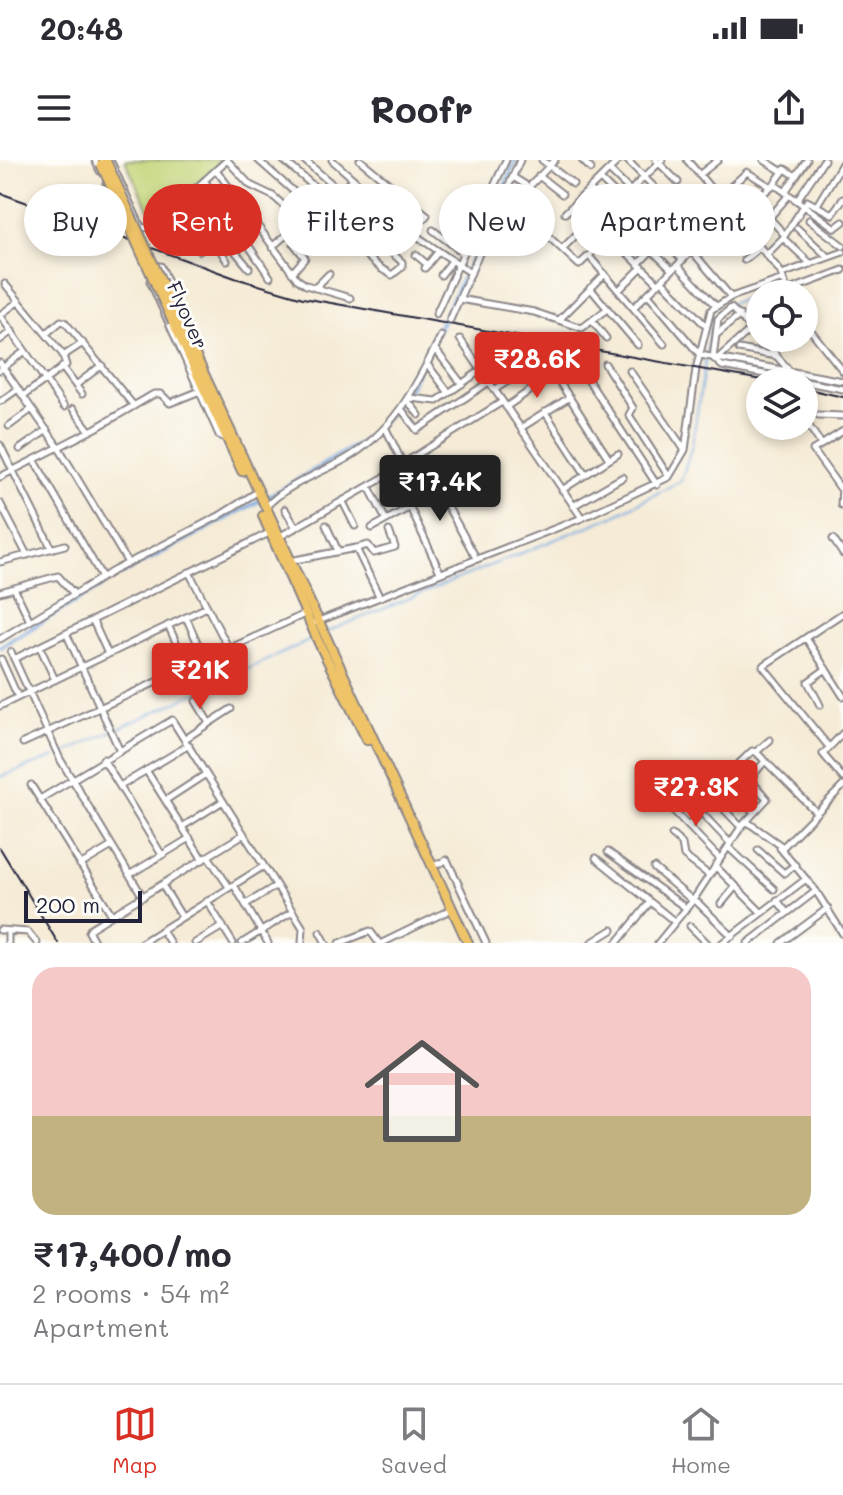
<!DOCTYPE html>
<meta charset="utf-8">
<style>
:root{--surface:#fff;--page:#f7f7f7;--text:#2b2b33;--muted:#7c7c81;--line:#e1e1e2;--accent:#d93025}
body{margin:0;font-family:Mali,sans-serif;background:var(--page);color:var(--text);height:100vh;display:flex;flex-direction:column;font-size:30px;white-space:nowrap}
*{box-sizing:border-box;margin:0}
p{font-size:26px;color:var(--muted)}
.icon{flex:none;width:44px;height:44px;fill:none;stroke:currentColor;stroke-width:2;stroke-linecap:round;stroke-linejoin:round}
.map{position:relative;height:783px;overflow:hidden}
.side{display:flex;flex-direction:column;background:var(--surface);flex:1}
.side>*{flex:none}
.top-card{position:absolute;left:24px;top:24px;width:796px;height:72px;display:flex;gap:16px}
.controls{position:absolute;left:746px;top:120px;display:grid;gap:16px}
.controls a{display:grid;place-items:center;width:72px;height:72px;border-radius:50%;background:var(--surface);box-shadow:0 4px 12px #0003;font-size:40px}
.scale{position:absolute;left:24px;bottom:20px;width:118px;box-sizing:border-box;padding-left:8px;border:4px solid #22223b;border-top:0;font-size:22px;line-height:28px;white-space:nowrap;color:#22223b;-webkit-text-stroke:6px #fdfcf7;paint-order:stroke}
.price{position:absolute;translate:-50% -68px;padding:0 18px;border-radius:8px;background:var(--accent);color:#fff;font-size:26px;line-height:52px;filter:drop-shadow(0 2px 4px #0008)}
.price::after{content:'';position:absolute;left:50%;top:48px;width:24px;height:18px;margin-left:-12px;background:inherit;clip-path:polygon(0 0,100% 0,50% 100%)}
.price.active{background:#222;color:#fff}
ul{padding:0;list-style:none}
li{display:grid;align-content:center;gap:16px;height:424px;padding:0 32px}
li+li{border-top:2px solid var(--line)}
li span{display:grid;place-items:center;height:248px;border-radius:24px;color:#555}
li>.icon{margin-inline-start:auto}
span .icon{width:144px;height:144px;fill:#fffc;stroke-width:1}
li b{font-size:34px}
.chip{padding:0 28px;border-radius:36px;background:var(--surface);box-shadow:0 4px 12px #0003;font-size:28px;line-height:72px}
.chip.active{background:var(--accent);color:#fff}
.status{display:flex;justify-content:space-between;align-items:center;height:56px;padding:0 40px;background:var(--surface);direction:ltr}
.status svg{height:22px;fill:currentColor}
header{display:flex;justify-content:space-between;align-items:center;height:104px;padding:0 32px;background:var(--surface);font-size:36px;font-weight:700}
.menu{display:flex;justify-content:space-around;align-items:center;height:112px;border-top:2px solid var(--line);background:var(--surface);font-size:22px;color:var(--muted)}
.menu a{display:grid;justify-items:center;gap:4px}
.menu .active{color:var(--accent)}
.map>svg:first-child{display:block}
.pitch{fill:#c1d375;stroke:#727a58;stroke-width:2}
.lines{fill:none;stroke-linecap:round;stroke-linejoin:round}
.stream{stroke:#73a8e0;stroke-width:2}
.canal{stroke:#73a8e0;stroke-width:4}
.minor-casing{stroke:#8c8688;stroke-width:9}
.major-casing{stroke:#8c8688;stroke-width:12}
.minor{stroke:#fff;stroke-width:5}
.major{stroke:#efc469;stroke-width:8}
.rail{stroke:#22223b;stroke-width:2}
.major-bridge-casing{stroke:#8c8688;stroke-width:12;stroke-linecap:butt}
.major-bridge{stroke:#efc469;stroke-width:8}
.labels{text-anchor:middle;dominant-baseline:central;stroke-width:6;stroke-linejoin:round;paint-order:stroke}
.street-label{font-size:20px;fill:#22223b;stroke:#fdfcf7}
</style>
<div class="status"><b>20:48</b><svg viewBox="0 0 49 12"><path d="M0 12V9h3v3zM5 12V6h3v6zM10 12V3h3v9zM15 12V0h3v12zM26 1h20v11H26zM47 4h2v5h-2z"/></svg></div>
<header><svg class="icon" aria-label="menu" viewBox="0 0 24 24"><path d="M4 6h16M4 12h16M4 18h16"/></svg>Roofr<svg class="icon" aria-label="share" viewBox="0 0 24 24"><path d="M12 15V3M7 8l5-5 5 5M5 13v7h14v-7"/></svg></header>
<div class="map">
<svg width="843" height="783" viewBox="0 0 843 783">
<rect width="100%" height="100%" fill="#fdfcf7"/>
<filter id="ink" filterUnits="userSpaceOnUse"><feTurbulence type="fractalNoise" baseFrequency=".0125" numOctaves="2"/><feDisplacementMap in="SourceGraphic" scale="16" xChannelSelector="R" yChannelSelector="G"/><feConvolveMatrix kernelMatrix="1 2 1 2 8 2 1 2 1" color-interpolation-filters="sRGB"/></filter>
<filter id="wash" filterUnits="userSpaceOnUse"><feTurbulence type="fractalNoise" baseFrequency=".006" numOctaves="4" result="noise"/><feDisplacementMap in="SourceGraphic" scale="32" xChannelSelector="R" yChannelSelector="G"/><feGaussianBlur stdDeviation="1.8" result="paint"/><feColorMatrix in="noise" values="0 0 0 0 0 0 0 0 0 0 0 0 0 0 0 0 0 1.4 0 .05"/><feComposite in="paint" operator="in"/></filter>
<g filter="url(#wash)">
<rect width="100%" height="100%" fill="#f5ebd6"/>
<!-- pitch -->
<path class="pitch" d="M125 0H223L155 64Z"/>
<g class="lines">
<!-- stream -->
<path class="stream" d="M326 472 611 357 681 321 692 285 710 170 717 153 731 143 843 106
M61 595 313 479
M0 617 55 597"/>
<!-- canal -->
<path class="canal" d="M0 487 116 417 291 324 371 276 407 232 474 95 516 0"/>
</g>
</g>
<g filter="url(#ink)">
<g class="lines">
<!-- minor casing -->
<g class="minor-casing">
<path id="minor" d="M95 0 100 11
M227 0 250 25 273 36 301 61
M258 0 380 108 392 115 402 107V102L392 93 283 0
M304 0 340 31 353 19
M332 0 421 79 471 113
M360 0 427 55 392 93
M542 0 573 24
M582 0 591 9
M627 0 663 36
M656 0 678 22
M687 0 780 111 789 134
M764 0 783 12
M609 10 647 47 658 51 731 137
M217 11 297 119 306 125 350 138
M699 15 718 0
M539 16 562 34
M513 17 529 27 555 0
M600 19 683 100
M206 23 270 117
M106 24 124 67 142 69 110 0
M774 24 835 68 843 62
M590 30 672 110
M631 30 662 0
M785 32 807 0
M717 39 747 12 771 27
M797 40 824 0
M502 41 532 61 579 105 609 76
M755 42 783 73
M576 43 659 124
M817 45 843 2
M175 49 200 91
M609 49 628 29
M565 53 619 0
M320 56 334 41
M770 57 789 35
M734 59 774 24 785 9 796 16
M809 60 843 86
M354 61 375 36
M204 64 227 101
M598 65 611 51
M143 68 153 67 227 0
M797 68 828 97
M433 70 463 93
M190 74 214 56
M783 78 811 104
M162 80 186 67
M272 87 314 51
M562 89 592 59
M416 95 428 105
M766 95 783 78 807 41 832 54 843 39
M589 96 664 184
M744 100 759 88
M638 104 652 90
M152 106H161L197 191
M678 106 715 145
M249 108 229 84 257 64
M425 108 438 92
M292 113 305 98 294 84
M782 114 843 92
M441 115 451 102
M150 121 219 275 227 279
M662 121 705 165
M5 124 64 196
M315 128 329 114
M590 128 638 185
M619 130 642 107
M787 131 843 110
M648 134 700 195 843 221
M459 139 534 152 582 168 607 149
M634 147 693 90
M436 154 506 0
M0 155 64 247
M0 155 19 141
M560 159 605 114
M450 160 520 0
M593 162 606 178
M804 162 843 211
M47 173 61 161 65 162 134 246
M716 175 740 155
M760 177 731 148 718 159 713 198 722 206 843 229
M761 178 788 209
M460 179 582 358
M0 180 12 171
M435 189 462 224
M739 189 776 196
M573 197 657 325
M717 199 752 168
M0 203 59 288 128 403
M427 204 449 233
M605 204 633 248 629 255 669 317
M62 207 82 234
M0 210 25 191
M630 211 684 289
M76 225 102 205
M494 230 544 198 609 299
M23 236 66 205 63 196 83 183
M410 238 437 241 513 188
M1 241 18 229
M408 241 419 255
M506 247 554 214
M73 249 90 271
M402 250 417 270 489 222
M545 252 586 315
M818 255 843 256
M9 266 32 249
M809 266 821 284
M521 268 570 237
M0 285 52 389
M20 289 47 270
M35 301 102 417
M404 303 502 242
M394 313 440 412
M429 313 476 398
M0 317 96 268 154 234H161L170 243 200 231
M369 327 386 360
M840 328 813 290 843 271
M402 329 443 305
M562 330 618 294
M343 342 355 366
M0 343 27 395
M841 345 842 326
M573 346 623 317
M265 348C284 326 318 314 344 300 395 271 416 226 441 176
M285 349 296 368
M326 365 338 391
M372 368 410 347
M279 377 404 306 386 269
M833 379 843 394
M357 388 368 385 374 393 395 387 389 371
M290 401 356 388 379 436
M0 402 65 385
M189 412 229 489
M14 428 30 461
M0 432 58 416 74 434
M186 457 205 500
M93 461 108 494
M311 464 582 358 669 317 685 290 696 209 711 150 731 137 783 119
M168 465 188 508
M67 475 119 589
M806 478 843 536
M0 479 113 411 219 356 257 332
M40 487 55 520
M11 492 60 599 143 737
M1 499 18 537
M14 499 271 372
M196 541 209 563
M820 545 808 522 826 509
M0 546 207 447
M843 573 823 594 843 618
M185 579 231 549
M770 580 756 592 816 652
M23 583 307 453
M829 587 763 506 843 453
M103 599 162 695
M146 610 203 700
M725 617 752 591 756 592
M698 622 741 667
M31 625 112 755
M120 626 189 585
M683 633 730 683
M40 639 172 560 303 768 302 783
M166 640 206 614
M668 645 720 699
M723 648 736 636
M754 652 736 636 765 601
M746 661 783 687 843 626
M688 666 729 623 719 609
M182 667 223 641
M672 675 682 684 684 696 709 715
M728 687 774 729
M780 688 816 731 843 774
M758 690 784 713 795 705
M608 692 686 748
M208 696 229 727
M596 698 675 762
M80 705 112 686
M433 706 447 700 486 783
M715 706 761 752
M654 708 693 741
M129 715 190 678
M162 725 182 757
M234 725 268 783
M694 739 732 776
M777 740 787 753
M207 741 233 783
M246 744 276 726
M721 744 736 726
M690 766 707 783
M0 770 28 772 37 783
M162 770 170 783
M320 772 326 783
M8 783V771
M95 783 89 772 91 768 244 674
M141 783 264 706
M195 783 223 766
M242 783 292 752
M340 783 370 771 379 783
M382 783 452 749
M591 783 612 770
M617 783 650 742
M658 783 694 739 741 667 767 639 750 619
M722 783 806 719
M748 783 816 731
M781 783 828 748"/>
</g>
<!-- major casing -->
<g class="major-casing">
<path id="major" d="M179 160 468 783
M173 162 242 311
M263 356 319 483 367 580"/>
</g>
<!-- minor -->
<use href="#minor" class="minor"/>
<!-- major -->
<use href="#major" class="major"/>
<!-- rail -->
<path class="rail" d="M0 33 235 118 303 138 773 222
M804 228 843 237
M0 688 58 783"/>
<!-- major-bridge casing -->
<g class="major-bridge-casing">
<path id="major-bridge" d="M106 1 179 160
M101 4 173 162"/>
</g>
<!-- major-bridge -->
<use href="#major-bridge" class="major-bridge"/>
</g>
</g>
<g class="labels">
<!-- street labels -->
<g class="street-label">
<text transform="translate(188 155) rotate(66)">Flyover</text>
</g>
</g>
</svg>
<div class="controls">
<a><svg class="icon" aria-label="locate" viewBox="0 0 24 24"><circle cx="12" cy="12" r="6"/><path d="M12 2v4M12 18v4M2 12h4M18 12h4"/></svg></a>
<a><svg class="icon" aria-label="layers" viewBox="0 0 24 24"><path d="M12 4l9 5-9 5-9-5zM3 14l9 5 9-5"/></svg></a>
</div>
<div class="scale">200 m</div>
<b class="price" style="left:537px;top:240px">₹28.6K</b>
<b class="price active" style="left:440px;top:363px">₹17.4K</b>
<b class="price" style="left:200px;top:551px">₹21K</b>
<b class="price" style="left:696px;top:668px">₹27.3K</b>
<div class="top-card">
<a class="chip">Buy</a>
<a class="chip active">Rent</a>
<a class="chip">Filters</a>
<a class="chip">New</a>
<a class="chip">Apartment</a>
</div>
</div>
<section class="side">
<ul>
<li><span style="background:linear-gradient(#f6c9c9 60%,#c2b280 0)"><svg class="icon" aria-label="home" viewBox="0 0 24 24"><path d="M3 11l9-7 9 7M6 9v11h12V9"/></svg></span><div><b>₹17,400/mo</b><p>2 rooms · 54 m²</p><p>Apartment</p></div></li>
</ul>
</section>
<nav class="menu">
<a class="active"><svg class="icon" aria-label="map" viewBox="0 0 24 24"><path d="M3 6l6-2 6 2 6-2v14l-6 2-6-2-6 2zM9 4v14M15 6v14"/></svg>Map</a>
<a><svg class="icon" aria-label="saved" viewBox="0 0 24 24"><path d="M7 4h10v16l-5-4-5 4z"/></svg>Saved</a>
<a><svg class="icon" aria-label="home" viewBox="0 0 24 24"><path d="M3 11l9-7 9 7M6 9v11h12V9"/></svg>Home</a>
</nav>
